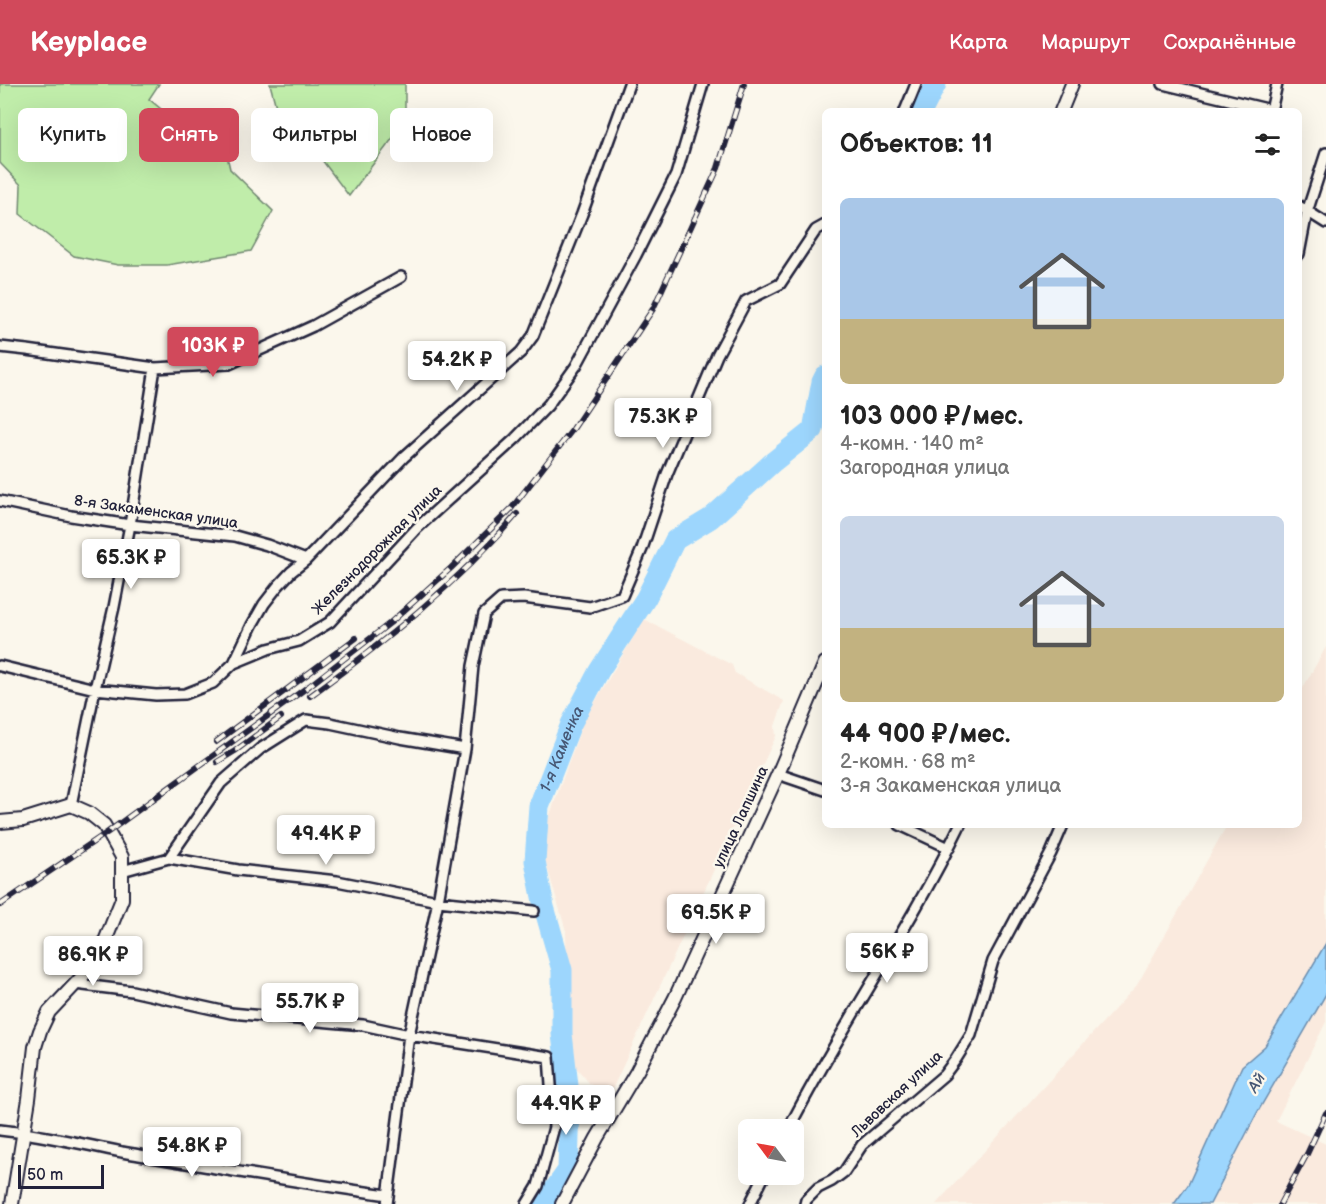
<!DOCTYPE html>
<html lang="ru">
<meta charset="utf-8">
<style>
:root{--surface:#fff;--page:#f6f6f6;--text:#222;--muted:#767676;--accent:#d1495b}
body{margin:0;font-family:"Balsamiq Sans",sans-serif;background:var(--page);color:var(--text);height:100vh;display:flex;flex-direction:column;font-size:22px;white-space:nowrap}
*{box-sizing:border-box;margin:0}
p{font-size:20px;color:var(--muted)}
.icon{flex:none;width:33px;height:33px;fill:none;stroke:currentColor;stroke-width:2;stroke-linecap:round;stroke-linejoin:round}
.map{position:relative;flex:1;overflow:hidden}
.sheet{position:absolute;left:822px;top:24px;width:480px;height:720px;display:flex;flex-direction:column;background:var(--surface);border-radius:9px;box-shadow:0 6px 24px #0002}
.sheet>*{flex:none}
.hud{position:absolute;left:18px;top:24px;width:570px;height:54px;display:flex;gap:12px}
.needle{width:39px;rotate:302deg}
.fabs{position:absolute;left:738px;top:1035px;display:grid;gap:12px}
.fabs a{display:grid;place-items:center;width:66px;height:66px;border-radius:9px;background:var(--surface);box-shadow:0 6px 24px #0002;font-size:30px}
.scale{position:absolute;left:18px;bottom:15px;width:86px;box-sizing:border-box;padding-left:6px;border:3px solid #22223b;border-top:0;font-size:16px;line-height:21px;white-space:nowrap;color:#22223b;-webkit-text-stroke:4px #fbf7ec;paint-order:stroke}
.price{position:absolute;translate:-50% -51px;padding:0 14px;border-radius:6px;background:#fff;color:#222;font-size:20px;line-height:39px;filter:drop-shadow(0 2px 3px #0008)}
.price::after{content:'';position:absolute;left:50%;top:36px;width:18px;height:14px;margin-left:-9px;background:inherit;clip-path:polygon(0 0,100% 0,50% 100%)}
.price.on{background:var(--accent);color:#fff}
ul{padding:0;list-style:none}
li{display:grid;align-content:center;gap:12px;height:318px;padding:0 18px}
li span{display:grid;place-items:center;height:186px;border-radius:9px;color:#555}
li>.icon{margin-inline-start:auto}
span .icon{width:108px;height:108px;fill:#fffc;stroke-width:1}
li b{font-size:26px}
h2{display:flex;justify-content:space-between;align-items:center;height:72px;padding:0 18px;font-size:26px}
.tag{padding:0 21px;border-radius:9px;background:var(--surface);box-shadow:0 6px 24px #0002;font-size:21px;line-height:54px}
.tag.on{background:var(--accent);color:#fff}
header{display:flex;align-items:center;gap:36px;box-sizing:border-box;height:84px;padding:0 30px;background:var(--accent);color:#fff}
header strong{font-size:28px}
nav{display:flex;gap:33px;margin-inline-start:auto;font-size:21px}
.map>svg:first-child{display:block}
.built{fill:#faeade}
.green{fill:#c0edaa;stroke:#718872;stroke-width:1.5}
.water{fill:#9dd6fd;stroke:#6c8eaf;stroke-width:1.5}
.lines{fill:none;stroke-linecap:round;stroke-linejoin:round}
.river{stroke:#9dd6fd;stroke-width:21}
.minor-casing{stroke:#22223b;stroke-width:14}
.tertiary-casing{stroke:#22223b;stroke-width:16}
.minor{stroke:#fbf7ec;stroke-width:9}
.tertiary{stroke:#fbf7ec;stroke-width:12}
.rail-casing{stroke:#22223b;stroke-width:6}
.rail{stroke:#fbf7ec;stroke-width:4;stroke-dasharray:11;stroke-linecap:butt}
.labels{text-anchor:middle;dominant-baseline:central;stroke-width:5;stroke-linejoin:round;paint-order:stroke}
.street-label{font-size:15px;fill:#22223b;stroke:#fbf7ec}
.water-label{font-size:16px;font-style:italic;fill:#475875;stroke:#fbf7ec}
</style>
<header>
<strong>Keyplace</strong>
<nav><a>Карта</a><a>Маршрут</a><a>Сохранённые</a></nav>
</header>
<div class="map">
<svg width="1326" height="1120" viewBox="0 0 1326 1120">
<rect width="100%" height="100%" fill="#fbf7ec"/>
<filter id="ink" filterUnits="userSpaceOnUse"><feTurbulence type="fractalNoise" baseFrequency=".0167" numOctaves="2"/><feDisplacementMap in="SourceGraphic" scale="12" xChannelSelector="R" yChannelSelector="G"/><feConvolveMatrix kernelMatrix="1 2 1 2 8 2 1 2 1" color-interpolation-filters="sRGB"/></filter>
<g filter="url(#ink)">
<!-- built -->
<path class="built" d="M644 535 732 581 735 589 784 617 775 642 776 652 609 1012 591 1001 569 975 566 847 540 759 583 638Z
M1326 563V938L1276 1037 1326 1060V1120H936L1137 901 1227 741H1299V611Z"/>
<!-- green -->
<path class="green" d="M0 0H159L149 15 183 43 217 28 230 85 273 127 251 167 167 181H118L74 172 20 130 21 101 0 79Z
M270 0H405V38L349 112 322 76 280 38Z"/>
<!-- water -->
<path class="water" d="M1326 859V910L1257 1029 1210 1120H1174L1188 1101 1242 982 1265 962Z"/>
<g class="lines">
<!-- river -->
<g class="river">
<path d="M922 27 936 0"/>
<path id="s1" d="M544 1120 568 1086 570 1019 562 950V886L544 823 535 777 539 722 571 640 599 587 646 514 675 456 711 434 773 378 813 346 822 298 825 292"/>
</g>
<!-- minor casing -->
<g class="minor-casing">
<path id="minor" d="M1163 0 1271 26
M905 27 916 0
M1271 27 1277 0
M1299 122 1326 139
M1299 170 1307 128 1326 69
M0 263 27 266 155 284 229 280 313 242 401 193
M0 417 71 432 130 441 235 452 267 461 306 476
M234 579 268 565 299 557 330 538 417 444 515 355 548 321 576 282 636 171 676 91 703 0
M0 582 95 605 156 611 185 610 213 599 234 579 252 541 264 520 278 502 291 488 306 476 404 373 521 268 533 252 582 130 629 0
M778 690 825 706
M71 721 95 605 114 523 130 441 155 284
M900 741 949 764
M169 774 221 699 260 665 306 636 330 639 400 654 465 665
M122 787 169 774 238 786 337 797 438 817 534 827
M75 900 132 907 231 929 363 941 409 951 549 973 554 1043 538 1102 527 1120
M0 1046C41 1050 81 1060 122 1068 210 1083 299 1099 388 1111
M788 1046C841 942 909 846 960 741
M387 1120 409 951 438 817 465 665 473 582 484 530 501 515 524 514 590 523 622 512 642 465 667 390 717 271 746 217 780 200 816 146 825 141
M750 1120 765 1090
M805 1120 806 1116 818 1104 832 1097 844 1088 862 1061 944 991 956 975 971 951 993 877 1051 769 1063 741"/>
</g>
<!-- tertiary casing -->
<g class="tertiary-casing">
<path id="tertiary" d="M1061 27 1072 0
M0 738 23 736 71 721 89 729 104 741 122 773V815L97 877 49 928 40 947 35 963 29 1015 12 1120
M562 1120 597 1054 637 987 675 914 778 690 825 579"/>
</g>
<!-- minor -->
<use href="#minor" class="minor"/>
<!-- tertiary -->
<use href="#tertiary" class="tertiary"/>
<!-- rail casing -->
<g class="rail-casing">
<path id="rail" d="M310 612C384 558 457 500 517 430
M216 658 356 554
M217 678 235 667 281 633
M0 821 108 748 309 602 390 539 451 484 511 425 573 345 653 225 718 84 744 0
M1280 1120 1307 1070 1326 1029"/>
</g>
<!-- rail -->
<use href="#rail" class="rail"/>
</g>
</g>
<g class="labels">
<!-- street labels -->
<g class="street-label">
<text transform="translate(156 428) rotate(8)">8-я Закаменская улица</text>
<text transform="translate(377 466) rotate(-45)">Железнодорожная улица</text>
<text transform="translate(741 733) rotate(-65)">улица Лапшина</text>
<text transform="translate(897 1010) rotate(-43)">Львовская улица</text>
</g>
<!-- water labels -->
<g class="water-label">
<text stroke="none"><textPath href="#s1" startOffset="471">1-я Каменка</textPath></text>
<text transform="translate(1257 999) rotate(-59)">Ай</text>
</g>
</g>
</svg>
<div class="fabs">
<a><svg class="needle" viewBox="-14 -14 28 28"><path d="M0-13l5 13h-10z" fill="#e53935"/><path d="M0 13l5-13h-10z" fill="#767676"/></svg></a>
</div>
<div class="scale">50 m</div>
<b class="price on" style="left:213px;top:294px">103K ₽</b>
<b class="price" style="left:457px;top:308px">54.2K ₽</b>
<b class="price" style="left:663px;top:365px">75.3K ₽</b>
<b class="price" style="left:131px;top:506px">65.3K ₽</b>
<b class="price" style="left:326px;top:782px">49.4K ₽</b>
<b class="price" style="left:716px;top:861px">69.5K ₽</b>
<b class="price" style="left:887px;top:900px">56K ₽</b>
<b class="price" style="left:93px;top:903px">86.9K ₽</b>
<b class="price" style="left:310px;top:950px">55.7K ₽</b>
<b class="price" style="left:566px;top:1052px">44.9K ₽</b>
<b class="price" style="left:192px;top:1094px">54.8K ₽</b>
<div class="hud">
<a class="tag">Купить</a>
<a class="tag on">Снять</a>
<a class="tag">Фильтры</a>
<a class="tag">Новое</a>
</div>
<section class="sheet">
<h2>Объектов: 11<svg class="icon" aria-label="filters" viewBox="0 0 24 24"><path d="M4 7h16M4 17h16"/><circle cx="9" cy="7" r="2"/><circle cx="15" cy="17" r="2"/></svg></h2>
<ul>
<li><span style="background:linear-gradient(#a9c7e8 65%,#c2b280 0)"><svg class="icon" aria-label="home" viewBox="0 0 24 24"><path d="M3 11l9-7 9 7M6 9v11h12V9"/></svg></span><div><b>103 000 ₽/мес.</b><p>4-комн. · 140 m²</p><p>Загородная улица</p></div></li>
<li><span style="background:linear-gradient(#c9d6e8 60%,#c2b280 0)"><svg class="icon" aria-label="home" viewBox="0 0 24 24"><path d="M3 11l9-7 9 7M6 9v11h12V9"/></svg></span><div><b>44 900 ₽/мес.</b><p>2-комн. · 68 m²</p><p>3-я Закаменская улица</p></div></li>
</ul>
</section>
</div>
